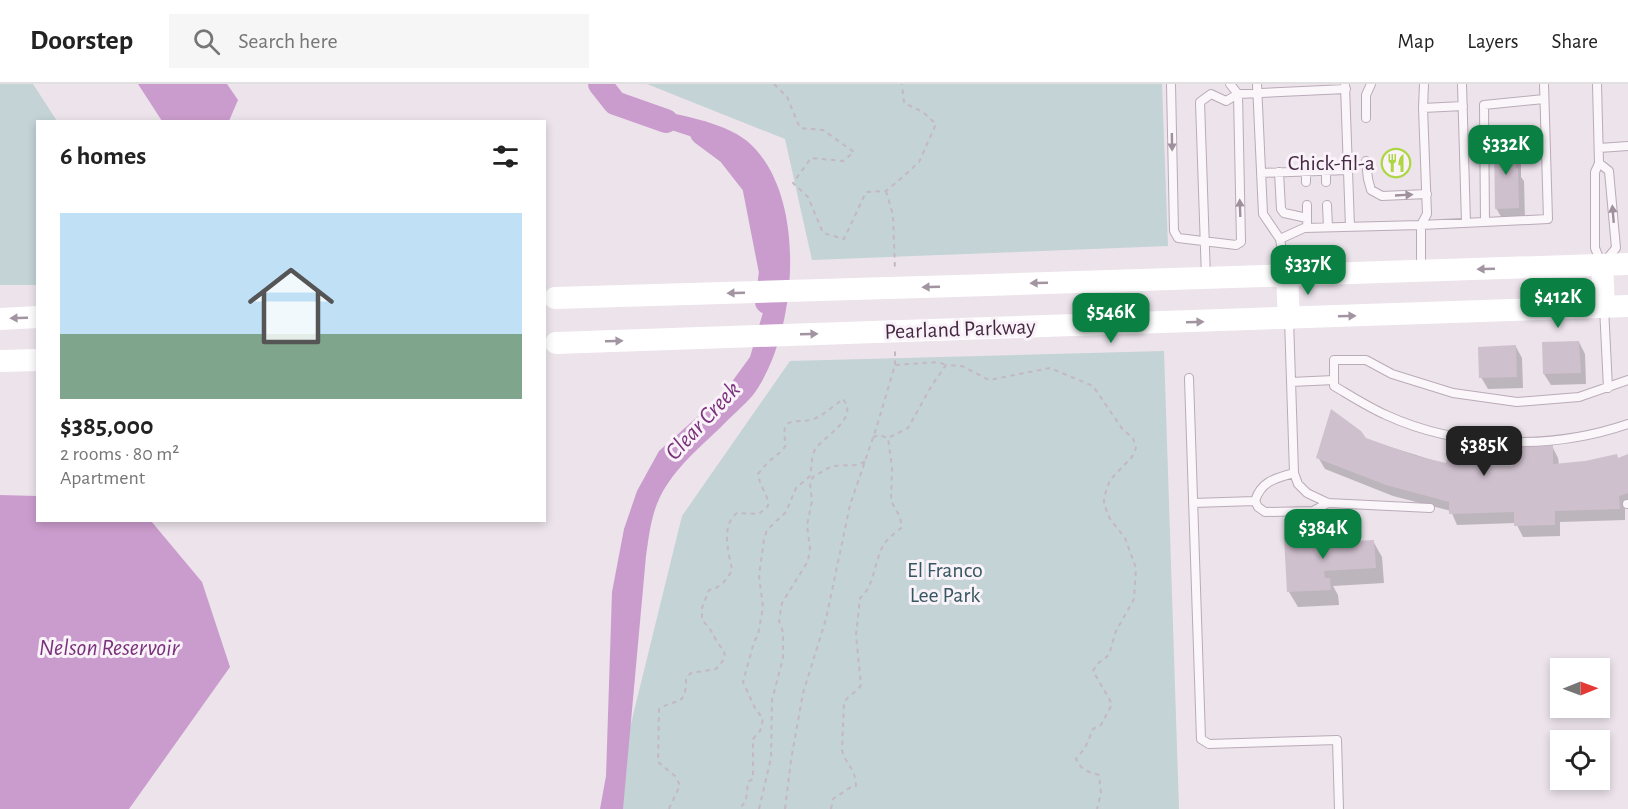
<!DOCTYPE html>
<meta charset="utf-8">
<style>
:root{--surface:#fff;--page:#f6f6f6;--text:#222;--muted:#767676;--line:#e0e0e0;--accent:#0b8043}
body{margin:0;font-family:"Alegreya Sans",sans-serif;background:var(--page);color:var(--text);height:100vh;display:flex;flex-direction:column;font-size:22px;white-space:nowrap}
*{box-sizing:border-box;margin:0}
p{font-size:20px;color:var(--muted)}
.icon{flex:none;width:33px;height:33px;fill:none;stroke:currentColor;stroke-width:2;stroke-linecap:round;stroke-linejoin:round}
.map{position:relative;flex:1;overflow:hidden}
.details{position:absolute;left:36px;top:36px;width:510px;height:402px;display:flex;flex-direction:column;background:var(--surface);border-radius:0px;box-shadow:0 3px 9px #0003}
.details>*{flex:none}
.needle{width:39px;rotate:89deg}
.fabs{position:absolute;left:1550px;top:574px;display:grid;gap:12px}
.fabs a{display:grid;place-items:center;width:60px;height:60px;border-radius:0px;background:var(--surface);box-shadow:0 3px 9px #0003;font-size:30px}
.price{position:absolute;translate:-50% -51px;padding:0 14px;border-radius:12px;background:var(--accent);color:#fff;font-size:20px;line-height:39px;filter:drop-shadow(0 2px 3px #0008)}
.price::after{content:'';position:absolute;left:50%;top:36px;width:18px;height:14px;margin-left:-9px;background:inherit;clip-path:polygon(0 0,100% 0,50% 100%)}
.price.on{background:#222;color:#fff}
ul{padding:0;list-style:none}
li{display:grid;align-content:center;gap:12px;height:318px;padding:0 24px}
li span{display:grid;place-items:center;height:186px;border-radius:0px;color:#555}
li>.icon{margin-inline-start:auto}
span .icon{width:108px;height:108px;fill:#fffc;stroke-width:1}
li b{font-size:26px}
h2{display:flex;justify-content:space-between;align-items:center;height:72px;padding:0 24px;font-size:26px}
header{display:flex;align-items:center;gap:36px;box-sizing:border-box;height:84px;padding:0 30px;background:var(--surface);border-bottom:2px solid var(--line)}
header strong{font-size:28px}
nav{display:flex;gap:33px;margin-inline-start:auto;font-size:21px}
.search{width:420px;height:54px;background:var(--page);display:flex;align-items:center;gap:15px;box-sizing:border-box;padding:0 21px;border-radius:0px;color:var(--muted);font-size:22px}
.map>svg:first-child{display:block}
.green{fill:#c3d3d6}
.water{fill:#ca9ccd}
.shadow{fill:#0003}
.lines{fill:none;stroke-linecap:round;stroke-linejoin:round}
.river{stroke:#ca9ccd;stroke-width:24}
.building{fill:#cfc0ce}
.service-casing{stroke:#baabb9;stroke-width:10}
.path{stroke:#c4b8c2;stroke-width:2;stroke-dasharray:4.5 4.5;stroke-linecap:butt}
.service{stroke:#faf6f9;stroke-width:8}
.secondary{stroke:#fff;stroke-width:22}
.secondary-bridge{stroke:#fff;stroke-width:22}
.oneway{fill:#a0909e}
.oneway2{fill:#a294a1}
.labels{text-anchor:middle;dominant-baseline:central;stroke-width:6;stroke-linejoin:round;paint-order:stroke}
.poi-label{font-size:22px;fill:#452943;stroke:#f9f3f9;text-anchor:end}
.street-label{font-size:22px;fill:#452943;stroke:#f9f3f9}
.park-label{font-size:22px;fill:#365762;stroke:#f9f3f9}
.water-label{font-size:24px;font-style:italic;fill:#7a317c;stroke:#f9f3f9}
</style>
<header>
<strong>Doorstep</strong>
<div class="search"><svg class="icon" aria-label="search" viewBox="0 0 24 24"><circle cx="10" cy="10" r="6"/><path d="M15 15l6 6"/></svg>Search here</div>
<nav><a>Map</a><a>Layers</a><a>Share</a></nav>
</header>
<div class="map">
<svg width="1628" height="725" viewBox="0 0 1628 725">
<rect width="100%" height="100%" fill="#ece3eb"/>
<!-- green -->
<path class="green" d="M0 0H33L57 37 38 38 37 201H0Z
M647 0H1162L1168 162 812 176 785 55Z
M1164 267 1179 725H610L682 432 790 277Z"/>
<!-- water -->
<path class="water" d="M138 0H227L238 16 229 37H162Z
M639 23C670 29 723 37 747 57 809 109 798 251 753 311 744 322 731 332 721 343 700 363 675 384 661 411 651 430 649 452 646 472L623 725H600L606 692 612 508 624 445 637 407 659 367 723 310 750 273 764 225 772 176V149L765 117 757 96 741 74 708 58 659 42 631 30Z
M0 411 37 412 38 436 151 437 202 498 230 583 129 725H0Z"/>
<!-- shadow -->
<path class="shadow" d="M1511 58 1521 76V93L1524 97 1525 135 1503 136 1496 124Z
M1579 258 1585 270 1586 300 1551 301 1544 290Z
M1516 263 1522 274 1523 304 1488 305 1481 293Z
M1365 355 1448 381 1514 384 1552 362 1558 374 1559 381 1618 375 1628 372V422L1625 423V436L1560 438V452L1523 453 1516 439 1457 441 1451 427 1393 412 1325 385 1318 373Z
M1337 452 1341 459 1373 457 1382 473 1384 499 1333 502 1338 511 1339 521 1298 523 1289 508Z"/>
<g class="lines">
<!-- river -->
<path class="river" d="M600 0 615 19 666 37
M702 49 729 69 754 101 771 188 767 218"/>
</g>
<!-- building -->
<path class="building" d="M1512 56V63H1515L1516 85 1518 84 1519 124 1495 125 1494 57Z
M1579 257 1581 289 1543 290 1542 258Z
M1516 261 1517 293 1479 294 1478 263Z
M1331 325 1361 347 1366 354 1416 372 1446 379 1447 375 1484 381 1513 382 1512 362 1553 361V380L1585 377 1617 370 1618 374 1628 370V409L1619 412 1620 425 1555 427V441L1514 442V428L1449 430V418L1386 401 1316 374Z
M1338 451 1339 458 1374 456 1376 484 1324 487 1325 494H1330L1331 506 1287 508 1284 454Z"/>
<g class="lines">
<!-- service casing -->
<g class="service-casing">
<path id="service" d="M1171 0 1174 147 1178 154 1236 161 1241 158 1238 10 1230 0
M1257 0 1263 130 1280 155 1286 189
M1462 0 1466 139
M1597 0 1599 79 1595 88V164L1602 181 1616 164 1609 87 1599 79
M1345 2 1350 143
M1423 24 1424 0
M1366 34V11L1371 0
M1599 64 1628 62
M1366 77 1368 95 1371 106 1382 112 1427 110
M1306 87V98
M1326 87V98
M1279 88 1281 125 1284 129 1307 134
M1261 89 1348 86
M1307 121V138
M1327 121 1328 143
M1485 138 1484 21 1544 15
M1280 155 1304 144 1421 141 1427 130 1423 24 1463 22
M1421 187V141L1548 135 1544 0
M1206 194 1200 18 1211 10 1226 17 1238 10 1346 5
M1604 223 1608 304
M1289 235 1294 389 1298 400 1307 409 1328 419 1430 424
M1189 294 1201 655 1209 660 1337 656 1339 725
M1628 296 1579 313 1517 318 1453 309 1392 290 1366 276H1334V302C1351 312 1368 323 1386 331 1460 365 1552 366 1628 340
M1291 298 1334 296
M1294 389C1276 394 1261 397 1255 417L1258 423 1265 428 1313 427 1328 419
M1193 419 1255 417
M1627 420H1628"/>
</g>
<!-- path -->
<path class="path" d="M774 0 787 13 800 44 823 46 854 68 843 77 811 74 793 99 808 113 823 149 844 155 866 108 886 107 905 91 919 78 936 40 923 28 904 19 902 0
M886 107 893 131 895 186
M895 281V266
M873 353 879 351 888 354 908 344 932 301 946 281 962 282 989 296 1050 284 1093 302 1123 346 1133 354 1136 364 1132 373 1110 396 1104 413V420L1110 435 1125 454 1136 484 1134 515 1116 547 1109 571 1097 580 1093 587 1112 620 1101 641 1093 645 1085 664 1076 675C1081 686 1088 688 1099 691L1101 709 1097 725
M669 725 680 701 675 692 658 678 659 625C678 613 686 624 686 594L691 589 716 585 725 574C725 565 720 564 716 556 712 548 709 543 702 536V524L709 506C720 504 727 496 732 486 729 469 720 442 737 429L759 430 768 422C769 411 759 402 758 390L768 378 782 367 786 361C778 327 800 342 816 334 826 329 835 321 843 315 859 334 826 351 816 364 811 371 812 384 810 392L796 404 786 428 767 446 764 455 759 492 763 523 758 551 754 558 743 598 755 624 763 635 760 647 753 655V695L748 698 746 716 740 725
M759 725 771 674 772 616 783 574V548L779 537 782 519 808 477 810 464 807 441 812 417 810 399 813 393 832 382 857 381 866 377
M785 725 791 676 803 609 826 535 850 421 876 345 895 281 938 278 946 281
M831 725 833 715 851 703 856 702C855 682 846 682 842 666L844 619C848 611 856 609 861 601L856 551 860 514C877 500 873 471 888 455 892 451 898 447 902 443L900 433 891 417 892 384 888 354"/>
<!-- service -->
<use href="#service" class="service"/>
<!-- secondary -->
<path class="secondary" d="M1602 181 1604 223
M1287 192 1289 235
M989 201 1628 180
M0 235 38 233
M990 244 1628 222
M0 277 38 276"/>
<!-- secondary-bridge -->
<path class="secondary-bridge" d="M555 214 989 201
M556 259 990 244"/>
</g>
<!-- one-way arrows -->
<defs><path id="oneway-solid" d="M-6-.8H1V-3.2L6.5 0L1 3.2V.8H-6Z" transform="scale(1.5)"/></defs>
<g class="oneway">
<use href="#oneway-solid" transform="translate(1172 58) rotate(89)"/>
<use href="#oneway-solid" transform="translate(1404 111) rotate(-3)"/>
<use href="#oneway-solid" transform="translate(1240 124) rotate(-92)"/>
<use href="#oneway-solid" transform="translate(1613 130) rotate(-95)"/>
</g>
<g class="oneway2">
<use href="#oneway-solid" transform="translate(1486 185) rotate(178)"/>
<use href="#oneway-solid" transform="translate(1039 199) rotate(178)"/>
<use href="#oneway-solid" transform="translate(931 203) rotate(178)"/>
<use href="#oneway-solid" transform="translate(736 209) rotate(178)"/>
<use href="#oneway-solid" transform="translate(1347 232) rotate(-2)"/>
<use href="#oneway-solid" transform="translate(19 234) rotate(178)"/>
<use href="#oneway-solid" transform="translate(1195 238) rotate(-2)"/>
<use href="#oneway-solid" transform="translate(809 250) rotate(-2)"/>
<use href="#oneway-solid" transform="translate(614 257) rotate(-2)"/>
</g>
<!-- icons -->
<defs>
<g id="restaurant-ring" transform="scale(1.5)"><circle r="9.5" fill="#f9f3f9" stroke="#add642" stroke-width="1.5"/><path d="M-5-6h1v4h1v-4h1v4h1v-4h1v5L-1.5 .5V6h-2V.5L-5-1ZM5-6V6H3V1.5H1.5Q1.5-4 5-6Z" fill="#add642"/></g>
</defs>
<g fill-rule="evenodd">
<use href="#restaurant-ring" x="1396" y="79"/>
</g>
<g class="labels">
<!-- poi labels -->
<g class="poi-label">
<text x="1375" y="79">Chick-fil-a</text>
</g>
<!-- street labels -->
<g class="street-label">
<text transform="translate(960 245) rotate(-2)">Pearland Parkway</text>
</g>
<!-- park labels -->
<g class="park-label">
<text x="945" y="486">El Franco<tspan x="945" dy="25">Lee Park</tspan></text>
</g>
<!-- water labels -->
<g class="water-label">
<text transform="translate(703 337) rotate(-47)">Clear Creek</text>
<text x="109" y="564">Nelson Reservoir</text>
</g>
</g>
</svg>
<div class="fabs">
<a><svg class="needle" viewBox="-14 -14 28 28"><path d="M0-13l5 13h-10z" fill="#e53935"/><path d="M0 13l5-13h-10z" fill="#767676"/></svg></a>
<a><svg class="icon" aria-label="locate" viewBox="0 0 24 24"><circle cx="12" cy="12" r="6"/><path d="M12 2v4M12 18v4M2 12h4M18 12h4"/></svg></a>
</div>
<b class="price" style="left:1506px;top:92px">$332K</b>
<b class="price" style="left:1308px;top:212px">$337K</b>
<b class="price" style="left:1558px;top:245px">$412K</b>
<b class="price" style="left:1111px;top:260px">$546K</b>
<b class="price on" style="left:1484px;top:393px">$385K</b>
<b class="price" style="left:1323px;top:476px">$384K</b>
<section class="details">
<h2>6 homes<svg class="icon" aria-label="filters" viewBox="0 0 24 24"><path d="M4 7h16M4 17h16"/><circle cx="9" cy="7" r="2"/><circle cx="15" cy="17" r="2"/></svg></h2>
<ul>
<li><span style="background:linear-gradient(#bfe0f5 65%,#7fa58c 0)"><svg class="icon" aria-label="home" viewBox="0 0 24 24"><path d="M3 11l9-7 9 7M6 9v11h12V9"/></svg></span><div><b>$385,000</b><p>2 rooms · 80 m²</p><p>Apartment</p></div></li>
</ul>
</section>
</div>
